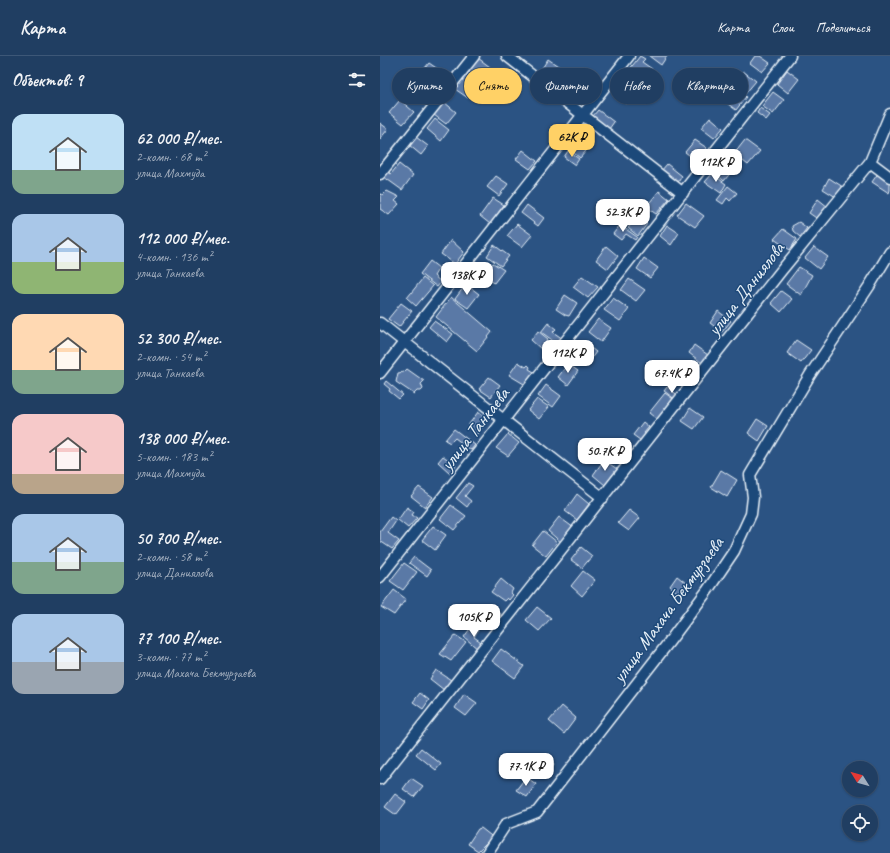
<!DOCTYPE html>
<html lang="ru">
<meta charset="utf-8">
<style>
:root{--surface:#203e62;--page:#2d496b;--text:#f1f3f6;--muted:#a2aebe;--line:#3d5777;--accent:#ffd166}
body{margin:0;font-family:Caveat,sans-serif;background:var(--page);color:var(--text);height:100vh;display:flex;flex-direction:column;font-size:15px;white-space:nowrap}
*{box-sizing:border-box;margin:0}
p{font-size:13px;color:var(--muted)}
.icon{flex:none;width:22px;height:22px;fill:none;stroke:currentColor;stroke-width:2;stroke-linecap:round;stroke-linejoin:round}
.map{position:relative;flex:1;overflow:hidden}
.panel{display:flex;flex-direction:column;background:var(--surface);width:380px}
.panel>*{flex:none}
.hud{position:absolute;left:12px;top:12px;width:380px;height:36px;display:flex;gap:8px}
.needle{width:26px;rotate:307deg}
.controls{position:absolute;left:462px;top:705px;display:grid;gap:8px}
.controls a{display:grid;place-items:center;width:36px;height:36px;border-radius:50%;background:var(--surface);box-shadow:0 1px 3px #0004,0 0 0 1px var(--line);font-size:20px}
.price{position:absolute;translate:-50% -34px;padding:0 9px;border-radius:8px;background:#fff;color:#222;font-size:13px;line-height:26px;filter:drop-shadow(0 1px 2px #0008)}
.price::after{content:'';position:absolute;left:50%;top:24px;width:12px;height:9px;margin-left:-6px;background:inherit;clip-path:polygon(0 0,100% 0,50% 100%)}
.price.selected{background:var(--accent);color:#111}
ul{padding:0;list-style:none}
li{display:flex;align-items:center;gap:12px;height:100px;padding:0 12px}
li span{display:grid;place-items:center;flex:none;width:112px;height:80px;border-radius:12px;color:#555}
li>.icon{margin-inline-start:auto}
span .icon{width:48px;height:48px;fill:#fffc;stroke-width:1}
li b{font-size:17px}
h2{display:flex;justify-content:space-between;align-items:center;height:48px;padding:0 12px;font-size:17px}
.tag{padding:0 14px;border-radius:18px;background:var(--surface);box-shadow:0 1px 3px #0004,0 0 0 1px var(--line);font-size:14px;line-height:36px}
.tag.selected{background:var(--accent);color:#111}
header{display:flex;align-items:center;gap:24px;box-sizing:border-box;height:56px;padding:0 20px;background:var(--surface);border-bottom:1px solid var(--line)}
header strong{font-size:19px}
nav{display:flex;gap:22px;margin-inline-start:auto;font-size:14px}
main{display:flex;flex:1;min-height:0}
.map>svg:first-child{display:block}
.building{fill:#5a79a6;stroke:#e8f1f8}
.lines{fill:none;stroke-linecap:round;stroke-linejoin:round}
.minor-casing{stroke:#e8f1f8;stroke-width:13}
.minor{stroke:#1f4a7a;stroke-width:10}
.labels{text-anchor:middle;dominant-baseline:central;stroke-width:3;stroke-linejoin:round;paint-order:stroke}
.street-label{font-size:19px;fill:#e8f1f8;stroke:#1f4a7a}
</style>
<header>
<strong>Карта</strong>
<nav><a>Карта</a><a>Слои</a><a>Поделиться</a></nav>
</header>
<main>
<section class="panel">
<h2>Объектов: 9<svg class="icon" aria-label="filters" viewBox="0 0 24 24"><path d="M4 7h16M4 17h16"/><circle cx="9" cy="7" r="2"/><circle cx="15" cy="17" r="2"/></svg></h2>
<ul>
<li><span style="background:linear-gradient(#bfe0f5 70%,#7fa58c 0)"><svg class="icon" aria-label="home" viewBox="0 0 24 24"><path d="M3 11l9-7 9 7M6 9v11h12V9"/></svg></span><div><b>62 000 ₽/мес.</b><p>2-комн. · 68 m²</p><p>улица Махмуда</p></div></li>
<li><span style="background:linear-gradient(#a9c7e8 60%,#8fb573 0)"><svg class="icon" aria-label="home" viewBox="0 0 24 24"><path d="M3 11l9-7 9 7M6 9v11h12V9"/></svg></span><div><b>112 000 ₽/мес.</b><p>4-комн. · 136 m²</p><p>улица Танкаева</p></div></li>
<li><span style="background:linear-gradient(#ffd9b3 70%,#7fa58c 0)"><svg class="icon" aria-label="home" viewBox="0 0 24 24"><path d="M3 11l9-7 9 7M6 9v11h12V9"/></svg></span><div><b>52 300 ₽/мес.</b><p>2-комн. · 54 m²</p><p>улица Танкаева</p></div></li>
<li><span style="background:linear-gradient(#f6c9c9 75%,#b9a48a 0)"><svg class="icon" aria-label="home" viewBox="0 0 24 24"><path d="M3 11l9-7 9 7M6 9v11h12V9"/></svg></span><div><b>138 000 ₽/мес.</b><p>5-комн. · 183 m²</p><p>улица Махмуда</p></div></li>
<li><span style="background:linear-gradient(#a9c7e8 60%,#7fa58c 0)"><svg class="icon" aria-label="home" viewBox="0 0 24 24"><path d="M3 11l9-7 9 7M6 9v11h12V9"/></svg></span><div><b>50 700 ₽/мес.</b><p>2-комн. · 58 m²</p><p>улица Даниялова</p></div></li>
<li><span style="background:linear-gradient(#a9c7e8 60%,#9aa5b1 0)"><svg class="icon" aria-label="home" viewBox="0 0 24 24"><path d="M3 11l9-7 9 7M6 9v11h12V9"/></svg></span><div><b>77 100 ₽/мес.</b><p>3-комн. · 77 m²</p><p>улица Махача Бекмурзаева</p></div></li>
</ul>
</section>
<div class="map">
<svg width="510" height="797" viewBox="0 0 510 797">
<rect width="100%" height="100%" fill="#2b5383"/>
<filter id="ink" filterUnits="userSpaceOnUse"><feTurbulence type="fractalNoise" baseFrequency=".025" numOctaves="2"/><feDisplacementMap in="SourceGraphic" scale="8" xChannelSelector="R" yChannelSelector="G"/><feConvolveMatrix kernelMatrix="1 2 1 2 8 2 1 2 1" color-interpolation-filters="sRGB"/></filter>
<g filter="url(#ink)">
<!-- building -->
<path class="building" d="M260 0 265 3 262 6 272 13 262 25 249 14Z
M269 0H287L281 9Z
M375 0H380L390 7 382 16 370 7Z
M98 2 110 11 100 24 88 15Z
M168 3 181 12 172 26 159 17Z
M49 7 65 18 57 29 41 17Z
M407 14 419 23 408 37 397 28Z
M363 15 376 25 365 38 353 28Z
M87 17 100 26 88 42 75 33Z
M36 27 49 37 41 46 28 36Z
M252 28 259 32 247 48 236 40 241 33 245 36Z
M354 32 366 41 356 54 344 45Z
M393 36 404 44 393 58 382 50Z
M20 44 34 56 23 68 9 57Z
M64 46 76 56 66 68 54 59Z
M380 52 390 59 386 64 377 57Z
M218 54 234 66 229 73 213 60Z
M330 61 343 72 334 82 321 72Z
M55 63 69 74 61 85 47 73Z
M0 67 8 73 0 83Z
M36 81 48 90 41 99 29 89Z
M191 81 206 95 200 102 185 90Z
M315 84 327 92 317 105 305 96Z
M365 84 380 95 368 109 354 98Z
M143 94 157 105 150 113 136 103Z
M188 95 199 103 195 109 184 101Z
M338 105 352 115 344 125 332 114Z
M19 108 33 119 22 134 4 121 7 115 11 118Z
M287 108 302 120 297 128 281 115Z
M499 116 510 123V134L509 137 492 126Z
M332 118 346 128 341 137 325 126Z
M116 120 128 128 119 140 107 131Z
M449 122 463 131 456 141 443 133Z
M348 130 357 137 350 145 347 142 343 148 337 144Z
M7 135 19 141 15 145 19 148 9 159 0 153V138L3 139Z
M279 135 289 143 276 158 266 151Z
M113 142 124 149 110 168 100 160Z
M438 143 448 151 439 164 429 157Z
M306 147 324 160 315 171 297 159Z
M147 149 164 162 158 170 141 157Z
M257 160 267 168 258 180 248 172Z
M419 166 427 172 420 181 413 175 412 170Z
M137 168 152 179 142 191 127 180Z
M240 169 257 181 255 184 246 178 241 184 233 178Z
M287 169 299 177 291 189 280 180Z
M403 173 417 183 410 194 394 183Z
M71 184 84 196 75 208 61 198Z
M114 189 129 200 121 210 107 200Z
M226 190 238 200 228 213 216 204Z
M434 191 448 201 439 213 425 202Z
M264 202 278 212 270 222 257 213Z
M50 205 59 212 54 220 61 226 57 231 40 218Z
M113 207 124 214 114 227 104 219Z
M419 211 432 219 421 239 406 228Z
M202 220 218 231 208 242 193 231Z
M43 222 53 230 36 250 27 242Z
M249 223 265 234 256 245 241 234Z
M86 228 99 238 88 252 75 243Z
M401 235 412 243 401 256 391 247Z
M185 239 197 247 189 260 185 259 176 253Z
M71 241 112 276 97 295 56 261Z
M233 242 249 253 240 265 224 254Z
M21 247 32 255 19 271 8 263Z
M338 255 351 265 342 276 330 267Z
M218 263 231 272 221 286 208 276Z
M54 265 73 278 67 286 49 271Z
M168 267 176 273 173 276 183 283 179 289 161 276Z
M158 275 168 283 161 293 151 284Z
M416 284 431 294 421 307 407 297Z
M202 285 216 296 207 308 192 297Z
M314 289 328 299 322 307 309 297Z
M138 306 146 311 148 309 150 311 149 313 154 316 144 328 129 319Z
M188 308 198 315 188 329 178 321Z
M27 313 44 325 41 328 43 333 41 335H37L34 338 16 326 18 317 24 316Z
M109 321 120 329 111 341 99 333Z
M6 325 23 339 19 343 9 335 10 333 4 328Z
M166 329 181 340 173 351 158 340Z
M287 331 299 340 296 344 284 335Z
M285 337 296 345 279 365 269 357Z
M157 343 169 351 159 363 148 354Z
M310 352 323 361 314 373 302 365Z
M98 356 108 364 97 378 87 371Z
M377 363 388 370 379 385 368 377Z
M263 366 269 371 264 377 269 380 264 387 253 379Z
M74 373 95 389 91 394 75 382 70 387 65 384Z
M128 378 139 387 128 400 116 392Z
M243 392 252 397 246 407 236 401Z
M63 400 76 409 70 417 58 406Z
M224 404 237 413 225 429 213 419Z
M341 414 357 424 347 441 331 431Z
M88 427 93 430 85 440 91 445 87 451 76 442Z
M39 431 53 441 45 451 31 440Z
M197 438 209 448 197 464 185 455Z
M71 449 86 460 74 474 60 463Z
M27 451 34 456 32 459 37 462 28 472 18 464Z
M249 454 260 462 249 475 238 467Z
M11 461 16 465 8 477 19 485 12 493 0 485V476Z
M179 461 194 472 183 488 168 475Z
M53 470 66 479 55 494 42 484Z
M163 475 177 486 166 500 152 489Z
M201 491 212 500 202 512 191 504Z
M34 501 51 514 47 520 29 507Z
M24 507 37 516 23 534 10 525Z
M203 515 215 524 202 540 191 530Z
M297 520 306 527 298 537 290 530Z
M121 523 133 533 131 537 133 539 129 544 127 542 124 545 111 536Z
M14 534 26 543 14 559 1 551Z
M108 548 121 558 120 560 116 558 110 567 99 559Z
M157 551 171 562 159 575 146 564Z
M92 570 98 574 94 581 104 588 99 594 84 581Z
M75 579 86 586 71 605 60 598Z
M121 593 144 610 135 622 112 605Z
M56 614 71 624 64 634 50 623Z
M40 637 49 644 43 653 33 646Z
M84 638 97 647 86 660 75 652Z
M182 650 196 662 184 678 169 665Z
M41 692 61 708 56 714 36 698Z
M165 699 174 709 164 722 152 712Z
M146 721 156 728 147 741 136 734Z
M31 722 43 730 34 741 23 733Z
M15 738 26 746 16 759 5 751Z
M101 772 115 783 111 788 107 786 98 795 88 788 98 773Z"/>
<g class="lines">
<!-- minor casing -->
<g class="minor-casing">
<path id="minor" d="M127 0 303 137
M490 106 510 121
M0 118 94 0
M0 267 223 442
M0 317 249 0
M0 521 410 0
M0 723 401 215 490 106 510 58
M107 797 126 768 157 756 289 586 327 535 354 495 371 458 373 441 370 419 430 319 490 229 510 196"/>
</g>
<!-- minor -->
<use href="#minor" class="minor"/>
</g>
</g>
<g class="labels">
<!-- street labels -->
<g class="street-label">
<text transform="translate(366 233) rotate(-52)">улица Даниялова</text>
<text transform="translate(95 373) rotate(-52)">улица Танкаева</text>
<text transform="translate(288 554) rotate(-54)">улица Махача Бекмурзаева</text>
</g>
</g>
</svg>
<div class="controls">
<a><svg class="needle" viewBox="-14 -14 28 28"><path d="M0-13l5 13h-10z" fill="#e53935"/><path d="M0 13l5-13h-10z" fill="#a2aebe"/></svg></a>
<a><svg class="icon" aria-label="locate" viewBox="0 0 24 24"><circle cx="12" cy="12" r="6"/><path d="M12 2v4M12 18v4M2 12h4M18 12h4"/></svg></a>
</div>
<b class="price selected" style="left:192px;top:102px">62K ₽</b>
<b class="price" style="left:336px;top:127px">112K ₽</b>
<b class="price" style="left:243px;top:177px">52.3K ₽</b>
<b class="price" style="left:87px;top:240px">138K ₽</b>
<b class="price" style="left:188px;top:318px">112K ₽</b>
<b class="price" style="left:292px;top:338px">67.4K ₽</b>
<b class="price" style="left:225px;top:416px">50.7K ₽</b>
<b class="price" style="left:94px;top:582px">105K ₽</b>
<b class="price" style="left:146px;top:731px">77.1K ₽</b>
<div class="hud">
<a class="tag">Купить</a>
<a class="tag selected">Снять</a>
<a class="tag">Фильтры</a>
<a class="tag">Новое</a>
<a class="tag">Квартира</a>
</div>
</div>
</main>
